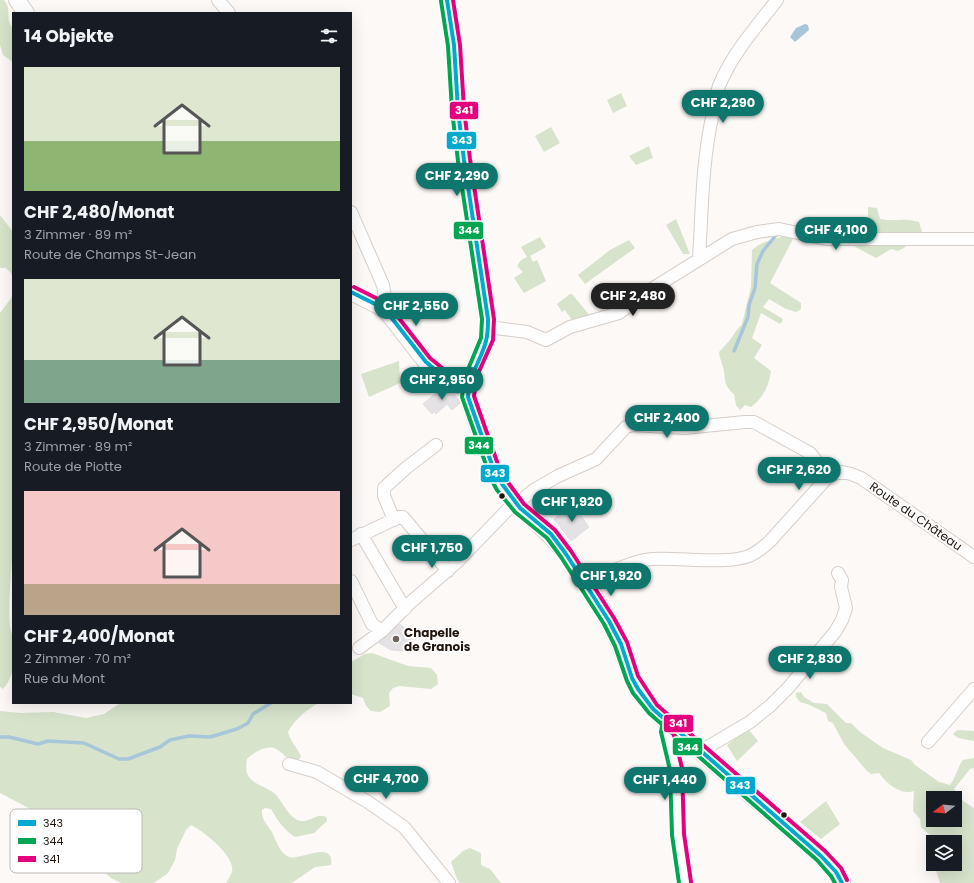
<!DOCTYPE html>
<html lang="de">
<meta charset="utf-8">
<style>
:root{--surface:#171b24;--page:#242831;--text:#f1f3f6;--muted:#9ea1a6;--accent:#0f766e}
body{margin:0;font-family:Poppins,sans-serif;background:var(--page);color:var(--text);height:100vh;display:flex;flex-direction:column;font-size:15px;white-space:nowrap}
*{box-sizing:border-box;margin:0}
p{font-size:13px;color:var(--muted)}
.icon{flex:none;width:22px;height:22px;fill:none;stroke:currentColor;stroke-width:2;stroke-linecap:round;stroke-linejoin:round}
.map{position:relative;flex:1;overflow:hidden}
.details{position:absolute;left:12px;top:12px;width:340px;height:692px;display:flex;flex-direction:column;background:var(--surface);border-radius:0px;box-shadow:0 4px 16px #0002}
.details>*{flex:none}
.needle{width:26px;rotate:254deg}
.tools{position:absolute;left:926px;top:791px;display:grid;gap:8px}
.tools a{display:grid;place-items:center;width:36px;height:36px;border-radius:0px;background:var(--surface);box-shadow:0 4px 16px #0002;font-size:20px}
.price{position:absolute;translate:-50% -34px;padding:0 9px;border-radius:14px;background:var(--accent);color:#fff;font-size:13px;line-height:26px;filter:drop-shadow(0 1px 2px #0008)}
.price::after{content:'';position:absolute;left:50%;top:24px;width:12px;height:9px;margin-left:-6px;background:inherit;clip-path:polygon(0 0,100% 0,50% 100%)}
.price.active{background:#222;color:#fff}
ul{padding:0;list-style:none}
li{display:grid;align-content:center;gap:8px;height:212px;padding:0 12px}
li span{display:grid;place-items:center;height:124px;border-radius:0px;color:#555}
li>.icon{margin-inline-start:auto}
span .icon{width:72px;height:72px;fill:#fffc;stroke-width:1}
li b{font-size:17px}
h2{display:flex;justify-content:space-between;align-items:center;height:48px;padding:0 12px;font-size:17px}
.map>svg:first-child{display:block}
.green{fill:#d7e3cb;fill-rule:evenodd}
.water{fill:#a8c6da}
.lines{fill:none;stroke-linecap:round;stroke-linejoin:round}
.stream{stroke:#a8c6da;stroke-width:3.5}
.building{fill:#e4e2e5;stroke:#dfdee3}
.street-casing{stroke:#d6cec9;stroke-width:14}
.secondary-casing{stroke:#d6cec9;stroke-width:18}
.street{stroke:#fffefe;stroke-width:12}
.secondary{stroke:#fffefe;stroke-width:16}
.bus-1-casing{stroke:#fff;stroke-width:7}
.bus-2-casing{stroke:#fff;stroke-width:7}
.bus-3-casing{stroke:#fff;stroke-width:7}
.bus-1{stroke:#00a9ce;stroke-width:4}
.bus-2{stroke:#00a651;stroke-width:4}
.bus-3{stroke:#e5007d;stroke-width:4}
.bus-dot{fill:#20140d;stroke:#fff;stroke-width:1.5}
.poi-dot{fill:#6d645f;stroke:#fff;stroke-width:1.5}
.labels{text-anchor:middle;dominant-baseline:central;stroke-width:4;stroke-linejoin:round;paint-order:stroke}
.street-label{font-size:12px;fill:#20140d;stroke:#fff}
.poi-label{font-size:12px;font-weight:bold;fill:#20140d;stroke:#fff;text-anchor:start}
.key{fill:#fff;stroke:#bcb8b6;stroke-width:1}
.key-label{font-size:11px;fill:#20140d}
.line-badge{stroke:#fff;stroke-width:1.5}
.badge-label{font-size:11px;text-anchor:middle;font-weight:bold;fill:#fff}
</style>
<div class="map">
<svg width="974" height="883" viewBox="0 0 974 883">
<rect width="100%" height="100%" fill="#fcf9f6"/>
<!-- green -->
<path class="green" d="M0 0H4C13 11 4 18 13 28V62L3 55 0 45Z
M621 93 627 106 613 113 607 100Z
M551 127 560 143 544 152 535 136Z
M649 146 653 158 636 165 629 156Z
M868 207 877 208 880 219C895 222 904 217 919 222L922 232 904 248 898 251 891 249 876 258 850 244 862 234 864 229 861 225 855 232 841 233 842 221 868 222Z
M0 215 13 232V279L11 273 6 268H0Z
M676 219 690 254H683L666 225Z
M787 235 794 237 770 283 801 303V309L796 312 786 309 769 299 763 307 783 319 782 322 780 324 761 313 752 338 762 345 754 358 771 371C769 386 763 398 751 407L745 405 740 410 736 405 734 394C725 387 725 381 724 371 723 365 720 360 719 352L730 340 736 331 742 324 751 287 752 250C763 240 774 240 787 235Z
M540 237 546 247 530 256 533 262 537 260 546 281 524 293 514 278 523 272 517 266 521 260 527 257 521 247Z
M629 240 635 248 585 284 578 275 610 250Z
M13 289V525L12 528C12 537 13 547 12 556 12 573 5 624 13 636 13 656 17 673 3 689L0 687V313L12 297Z
M570 294H572L591 317 574 323 565 310 562 312 557 304Z
M399 361 400 383 369 397 361 374Z
M372 653 408 666 431 668 437 675 438 684 431 689 399 686 393 688 389 693 390 706 380 712 371 711 366 706 363 698 351 694V662L365 654Z
M801 692 804 697 814 703 827 704 846 723H851L860 732 883 748 911 760 915 765 939 782 950 785C956 777 957 768 963 760L974 758V768L970 769 954 789 963 801 974 808V883H940L934 864H955V842H933V860L932 837 921 827 920 819 913 811 914 791C901 796 886 783 879 773L871 774 867 771 844 744 833 723 828 721 826 713C817 709 810 704 800 702L796 697V693ZM933 798H955V820H933Z
M120 703H319C307 709 294 720 288 732 290 741 298 748 301 757L298 760 292 761C286 758 282 752 276 749 267 744 254 752 247 759 246 765 245 772 249 777 256 786 267 787 275 794 283 802 289 819 301 821 311 822 319 811 327 818V821L314 833 295 837C284 830 278 821 271 809L265 808 262 810C261 819 267 824 272 832 276 840 279 853 289 857 299 861 335 839 331 865L315 867 292 883H226C228 880 231 875 232 872 236 856 203 831 191 825L186 830 177 849 175 860 168 873 154 883H121L111 878 94 863 68 830 55 822 0 793V711L21 713 53 712 86 718 104 714Z
M748 729 758 741 737 761 727 745Z
M957 730 974 731V741L958 738 953 734Z
M826 801 840 824 821 839 800 822Z
M470 848 481 853V865L490 869 501 883H460L457 879 451 862 463 851Z"/>
<!-- water -->
<path class="water" d="M805 24 808 25 809 30 795 42 790 37 796 28Z"/>
<g class="lines">
<!-- stream -->
<path class="stream" d="M734 351 748 317 749 305 755 288 757 264 763 251 777 234
M0 737H9L38 744 48 741 84 743 119 759H128L160 747 170 740 189 736 210 737 237 729 248 723 253 714 271 703"/>
</g>
<!-- building -->
<path class="building" d="M443 387 453 392 459 400 460 403 452 410 447 404 436 414 434 412 432 414 423 404Z
M573 505 589 527 571 541 554 519Z
M400 624 415 637 403 651 391 650 379 643Z"/>
<g class="lines">
<!-- street casing -->
<g class="street-casing">
<path id="street" d="M218 0 229 13
M447 0 454 45 458 110 464 160 488 319 487 339 470 378 467 389
M351 212 383 285 385 298 384 310
M699 259C702 210 702 161 713 113 715 104 716 94 719 86 732 54 756 27 777 0
M488 327 527 332 546 340 570 327 619 313 655 287 732 239 757 232 779 229 826 239H974
M516 504 534 490 558 476 596 459 626 427 633 425 684 428 745 422H754L810 453 829 476
M394 520 384 496V488L406 468 436 445
M361 534 405 609
M351 540 399 517H403L448 571
M351 581 372 624 382 631
M587 585C602 575 634 560 652 559 679 557 725 565 749 556 758 552 765 546 771 540L827 478 834 474 842 472 851 474 861 478 974 557
M359 648 382 631 411 602 456 563 515 502
M669 724 667 731 676 769 678 835 685 883
M928 742 974 689
M701 751 750 722 770 706 788 688 835 632 842 620 846 608 841 587 842 580 838 573
M289 764 317 772 368 802 404 827 449 883"/>
</g>
<!-- secondary casing -->
<g class="secondary-casing">
<path id="secondary" d="M17 0 26 13
M351 292 379 306 387 312 426 362 443 376 467 389 470 404 495 473C509 507 545 524 566 554 583 579 601 604 614 631 622 647 626 663 633 679 640 697 655 711 669 724L821 856 836 872 842 883"/>
</g>
<!-- street -->
<use href="#street" class="street"/>
<!-- secondary -->
<use href="#secondary" class="secondary"/>
<!-- bus-1 casing -->
<g class="bus-1-casing">
<path id="bus-1" d="M447 0 454 45 458 110 464 160 488 319C488 326 488 334 486 341 481 361 468 376 468 397L496 476 520 508 551 534 566 554 609 621 621 644 632 678 638 689 653 709 821 856 836 872 842 883
M351 292 379 306 387 312 426 362 443 376 467 389"/>
</g>
<!-- bus-2 casing -->
<g class="bus-2-casing">
<path id="bus-2" d="M441 1 448 46 452 110 458 161 482 319 481 338 464 379 462 397 491 479 497 490 515 512 547 538 561 557 604 624 615 646 627 681 633 693 649 713 817 860 831 876 835 883
M663 722 661 732 670 770 672 835 679 883"/>
</g>
<!-- bus-3 casing -->
<g class="bus-3-casing">
<path id="bus-3" d="M453 0 460 45 464 109 470 159 494 319 493 340 477 376 474 396 501 473 524 504 555 530 571 551 614 618 627 642 638 676 657 705 825 851 841 868 847 880
M354 287 382 301 391 308 430 358 446 371 470 384
M675 726 673 731 682 768 684 834 691 882"/>
</g>
<!-- bus-1 -->
<use href="#bus-1" class="bus-1"/>
<!-- bus-2 -->
<use href="#bus-2" class="bus-2"/>
<!-- bus-3 -->
<use href="#bus-3" class="bus-3"/>
</g>
<!-- markers -->
<g class="bus-dot">
<circle cx="502" cy="496" r="3.5"/>
<circle cx="784" cy="815" r="3.5"/>
</g>
<circle class="poi-dot" cx="396" cy="639" r="4"/>
<g class="labels">
<!-- street labels -->
<g class="street-label">
<text transform="translate(916 516) rotate(35)">Route du Château</text>
</g>
<!-- poi labels -->
<g class="poi-label">
<text x="404" y="632">Chapelle<tspan x="404" dy="14">de Granois</tspan></text>
</g>
</g>
<!-- legend -->
<rect x="10" y="809" width="132" height="64" rx="6" class="key"/>
<rect x="18" y="820" width="18" height="6" fill="#00a9ce"/>
<rect x="18" y="838" width="18" height="6" fill="#00a651"/>
<rect x="18" y="856" width="18" height="6" fill="#e5007d"/>
<g class="key-label">
<text x="43" y="827">343</text>
<text x="43" y="845">344</text>
<text x="43" y="863">341</text>
</g>
<g class="line-badge">
<rect x="449" y="101" width="30" height="19" rx="4" fill="#e5007d"/>
<rect x="446" y="131" width="31" height="19" rx="4" fill="#00a9ce"/>
<rect x="453" y="221" width="31" height="19" rx="4" fill="#00a651"/>
<rect x="464" y="436" width="30" height="19" rx="4" fill="#00a651"/>
<rect x="480" y="464" width="30" height="19" rx="4" fill="#00a9ce"/>
<rect x="663" y="714" width="31" height="19" rx="4" fill="#e5007d"/>
<rect x="672" y="737" width="31" height="19" rx="4" fill="#00a651"/>
<rect x="725" y="776" width="31" height="19" rx="4" fill="#00a9ce"/>
</g>
<g class="badge-label">
<text x="464" y="114">341</text>
<text x="462" y="144">343</text>
<text x="469" y="234">344</text>
<text x="479" y="449">344</text>
<text x="495" y="477">343</text>
<text x="678" y="727">341</text>
<text x="688" y="751">344</text>
<text x="740" y="789">343</text>
</g>
</svg>
<div class="tools">
<a><svg class="needle" viewBox="-14 -14 28 28"><path d="M0-13l5 13h-10z" fill="#e53935"/><path d="M0 13l5-13h-10z" fill="#9ea1a6"/></svg></a>
<a><svg class="icon" aria-label="layers" viewBox="0 0 24 24"><path d="M12 4l9 5-9 5-9-5zM3 14l9 5 9-5"/></svg></a>
</div>
<b class="price" style="left:723px;top:124px">CHF 2,290</b>
<b class="price" style="left:457px;top:197px">CHF 2,290</b>
<b class="price" style="left:836px;top:251px">CHF 4,100</b>
<b class="price active" style="left:633px;top:317px">CHF 2,480</b>
<b class="price" style="left:416px;top:327px">CHF 2,550</b>
<b class="price" style="left:442px;top:401px">CHF 2,950</b>
<b class="price" style="left:667px;top:439px">CHF 2,400</b>
<b class="price" style="left:799px;top:491px">CHF 2,620</b>
<b class="price" style="left:572px;top:523px">CHF 1,920</b>
<b class="price" style="left:432px;top:569px">CHF 1,750</b>
<b class="price" style="left:611px;top:597px">CHF 1,920</b>
<b class="price" style="left:810px;top:680px">CHF 2,830</b>
<b class="price" style="left:386px;top:800px">CHF 4,700</b>
<b class="price" style="left:665px;top:801px">CHF 1,440</b>
<section class="details">
<h2>14 Objekte<svg class="icon" aria-label="filters" viewBox="0 0 24 24"><path d="M4 7h16M4 17h16"/><circle cx="9" cy="7" r="2"/><circle cx="15" cy="17" r="2"/></svg></h2>
<ul>
<li><span style="background:linear-gradient(#dfe7d0 60%,#8fb573 0)"><svg class="icon" aria-label="home" viewBox="0 0 24 24"><path d="M3 11l9-7 9 7M6 9v11h12V9"/></svg></span><div><b>CHF 2,480/Monat</b><p>3 Zimmer · 89 m²</p><p>Route de Champs St-Jean</p></div></li>
<li><span style="background:linear-gradient(#dfe7d0 65%,#7fa58c 0)"><svg class="icon" aria-label="home" viewBox="0 0 24 24"><path d="M3 11l9-7 9 7M6 9v11h12V9"/></svg></span><div><b>CHF 2,950/Monat</b><p>3 Zimmer · 89 m²</p><p>Route de Piotte</p></div></li>
<li><span style="background:linear-gradient(#f6c9c9 75%,#b9a48a 0)"><svg class="icon" aria-label="home" viewBox="0 0 24 24"><path d="M3 11l9-7 9 7M6 9v11h12V9"/></svg></span><div><b>CHF 2,400/Monat</b><p>2 Zimmer · 70 m²</p><p>Rue du Mont</p></div></li>
</ul>
</section>
</div>
